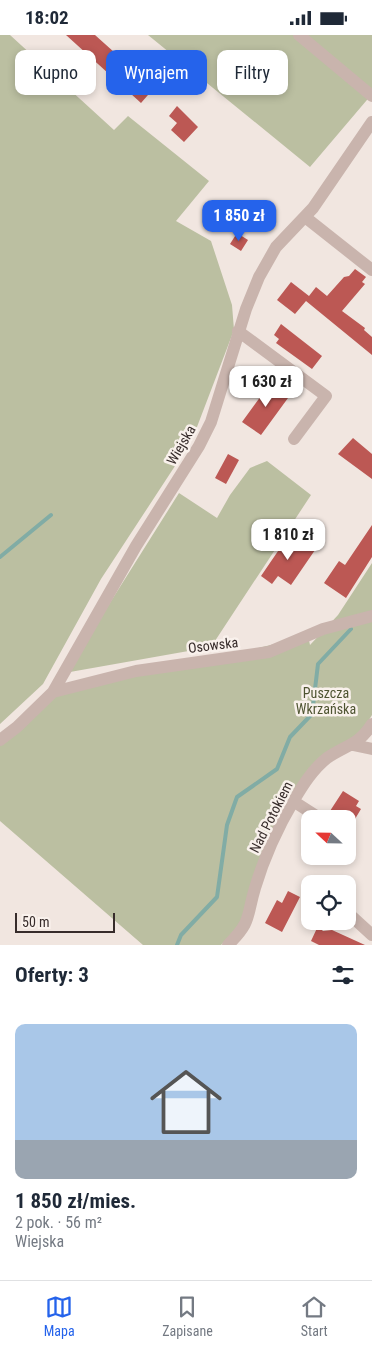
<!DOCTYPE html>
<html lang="pl">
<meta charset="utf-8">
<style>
:root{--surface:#fff;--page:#f2f2f3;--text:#1f2937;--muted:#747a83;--line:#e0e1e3;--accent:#2563eb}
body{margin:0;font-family:"Roboto Condensed",sans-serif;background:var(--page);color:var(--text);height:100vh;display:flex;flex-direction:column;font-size:19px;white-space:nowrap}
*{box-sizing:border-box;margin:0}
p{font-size:16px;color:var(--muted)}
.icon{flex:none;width:28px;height:28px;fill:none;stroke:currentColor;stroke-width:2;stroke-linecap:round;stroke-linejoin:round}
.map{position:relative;height:910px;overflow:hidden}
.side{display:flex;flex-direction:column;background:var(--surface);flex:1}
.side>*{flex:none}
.guide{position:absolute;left:15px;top:15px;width:342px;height:45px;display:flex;gap:10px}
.needle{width:32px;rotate:292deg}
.controls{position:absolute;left:301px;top:775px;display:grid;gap:10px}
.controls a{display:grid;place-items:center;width:55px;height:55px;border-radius:10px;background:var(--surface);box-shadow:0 2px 8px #0003;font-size:25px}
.scale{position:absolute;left:15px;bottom:12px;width:100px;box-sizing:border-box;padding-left:5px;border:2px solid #372c2b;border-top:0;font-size:14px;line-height:18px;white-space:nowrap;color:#372c2b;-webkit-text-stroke:4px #f9f1ec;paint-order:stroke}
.price{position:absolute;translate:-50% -42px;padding:0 11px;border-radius:10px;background:#fff;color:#222;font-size:16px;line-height:32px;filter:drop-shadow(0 1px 2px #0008)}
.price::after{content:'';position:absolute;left:50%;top:30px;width:15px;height:11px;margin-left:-8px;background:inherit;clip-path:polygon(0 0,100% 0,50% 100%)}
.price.current{background:var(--accent);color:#fff}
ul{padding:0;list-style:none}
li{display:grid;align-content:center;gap:10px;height:265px;padding:0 15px}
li+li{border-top:1px solid var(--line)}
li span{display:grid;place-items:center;height:155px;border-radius:10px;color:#555}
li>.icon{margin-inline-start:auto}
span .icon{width:90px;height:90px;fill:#fffc;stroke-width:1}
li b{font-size:21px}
h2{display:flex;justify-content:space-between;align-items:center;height:60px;padding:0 15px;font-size:21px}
.tag{padding:0 18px;border-radius:10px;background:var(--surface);box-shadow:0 2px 8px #0003;font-size:18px;line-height:45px}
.tag.current{background:var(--accent);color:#fff}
.status{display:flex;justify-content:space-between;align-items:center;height:35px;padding:0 25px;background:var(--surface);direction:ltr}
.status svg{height:14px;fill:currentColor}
.tab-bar{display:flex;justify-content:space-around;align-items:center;height:70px;border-top:1px solid var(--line);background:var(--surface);font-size:14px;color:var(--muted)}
.tab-bar a{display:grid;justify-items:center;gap:2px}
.tab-bar .current{color:var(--accent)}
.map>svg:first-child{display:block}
.green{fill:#bbbfa1}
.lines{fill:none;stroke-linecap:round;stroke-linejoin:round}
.stream{stroke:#81aca5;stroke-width:4}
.building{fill:#bc5854}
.minor{stroke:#c9b4ad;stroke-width:12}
.labels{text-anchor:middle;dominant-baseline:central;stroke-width:5;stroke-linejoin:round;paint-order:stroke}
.street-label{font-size:14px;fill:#372c2b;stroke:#f9f1ec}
.park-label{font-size:14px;fill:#4e5431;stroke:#f9f1ec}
</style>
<div class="status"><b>18:02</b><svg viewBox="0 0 49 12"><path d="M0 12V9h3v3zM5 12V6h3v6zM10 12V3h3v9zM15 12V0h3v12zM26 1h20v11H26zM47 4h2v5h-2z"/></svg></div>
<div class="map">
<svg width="372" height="910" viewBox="0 0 372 910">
<rect width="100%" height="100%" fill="#f1e6e0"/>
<!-- green -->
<path class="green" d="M0 0H10L114 95 128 81 209 146 176 186 211 206 232 270 234 295 192 405 101 544 43 649 0 689Z
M148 0H372V59L310 132Z
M267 426 311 460 211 612 70 637 96 590 179 458 217 483 230 460 250 433Z
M372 528V680L362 696 308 735 239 893 221 910H143L0 786V705L53 657 212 624 308 601 310 610 338 580Z"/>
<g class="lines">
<!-- stream -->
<path class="stream" d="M0 522 51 480
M177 910 181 900 217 862 227 790 237 762 277 734 290 702 312 679 318 629 351 594"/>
</g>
<!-- building -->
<path class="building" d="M66 0H95L134 35 141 27 161 45 141 68Z
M177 71 198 92 184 107 171 95 177 88 169 81Z
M237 198 248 205 241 216 230 209Z
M355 234 366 242 362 247 365 249 342 276 365 293 364 295 372 302V320L306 266 295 279 277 265 291 247 309 261 316 252 327 261 344 242 349 241Z
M281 289 322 321 312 334 276 308 279 304 274 300Z
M275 346 287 354 282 359 288 363 261 400 242 387 269 350 271 351Z
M353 403 372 419V444L338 419Z
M228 419 239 425 226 449 215 443Z
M372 490V522L346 563 324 548 339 526 345 530Z
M289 500 315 515 291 550 278 541 272 549 261 541Z
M343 756 359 766 356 771 361 774 355 784H329L330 776Z
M288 856 300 862 282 897 265 888 277 865 282 868Z
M318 891 323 896 332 895 365 910H319L311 906Z"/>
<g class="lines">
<!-- minor -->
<path class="minor" d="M299 0 372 61
M305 182 372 235
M238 296 326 361 294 404
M53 657 136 636 269 617 323 594 372 581
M0 705 17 692 53 657 136 511 199 411 211 387 246 274 259 242 276 212 313 173 372 87
M353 710 372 714
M293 766 321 784
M348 878 372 900
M326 889 327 886
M228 910C252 886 246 883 255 853 264 823 278 792 294 765 303 750 313 734 327 723 346 710 359 710 372 689"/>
</g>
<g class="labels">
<!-- street labels -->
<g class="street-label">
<text transform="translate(181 410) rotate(-60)">Wiejska</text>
<text transform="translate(213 610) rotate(-7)">Osowska</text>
<text transform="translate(271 782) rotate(-63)">Nad Potokiem</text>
</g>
<!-- park labels -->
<g class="park-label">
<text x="326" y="658">Puszcza<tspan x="326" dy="16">Wkrzańska</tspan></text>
</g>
</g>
</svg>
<div class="controls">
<a><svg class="needle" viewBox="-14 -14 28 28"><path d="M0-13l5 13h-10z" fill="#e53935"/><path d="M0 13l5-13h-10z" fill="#747a83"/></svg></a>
<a><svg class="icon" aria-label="locate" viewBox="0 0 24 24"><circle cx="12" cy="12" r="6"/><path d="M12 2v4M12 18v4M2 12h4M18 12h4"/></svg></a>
</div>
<div class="scale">50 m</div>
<b class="price current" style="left:239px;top:207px">1 850 zł</b>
<b class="price" style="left:266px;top:373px">1 630 zł</b>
<b class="price" style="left:288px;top:526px">1 810 zł</b>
<div class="guide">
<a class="tag">Kupno</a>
<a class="tag current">Wynajem</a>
<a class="tag">Filtry</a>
</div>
</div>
<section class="side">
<h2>Oferty: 3<svg class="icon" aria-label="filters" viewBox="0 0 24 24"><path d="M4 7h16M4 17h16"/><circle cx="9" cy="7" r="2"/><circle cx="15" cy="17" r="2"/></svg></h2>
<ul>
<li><span style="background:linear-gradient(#a9c7e8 75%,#9aa5b1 0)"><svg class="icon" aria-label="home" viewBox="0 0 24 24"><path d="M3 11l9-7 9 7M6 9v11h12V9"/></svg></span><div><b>1 850 zł/mies.</b><p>2 pok. · 56 m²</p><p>Wiejska</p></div></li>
</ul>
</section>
<nav class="tab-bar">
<a class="current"><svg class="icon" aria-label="map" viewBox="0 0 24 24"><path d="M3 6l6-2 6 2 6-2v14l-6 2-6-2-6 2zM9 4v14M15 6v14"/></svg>Mapa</a>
<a><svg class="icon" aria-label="saved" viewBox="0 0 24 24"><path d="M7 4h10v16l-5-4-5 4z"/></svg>Zapisane</a>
<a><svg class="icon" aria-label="home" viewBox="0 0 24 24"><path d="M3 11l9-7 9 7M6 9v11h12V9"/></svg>Start</a>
</nav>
